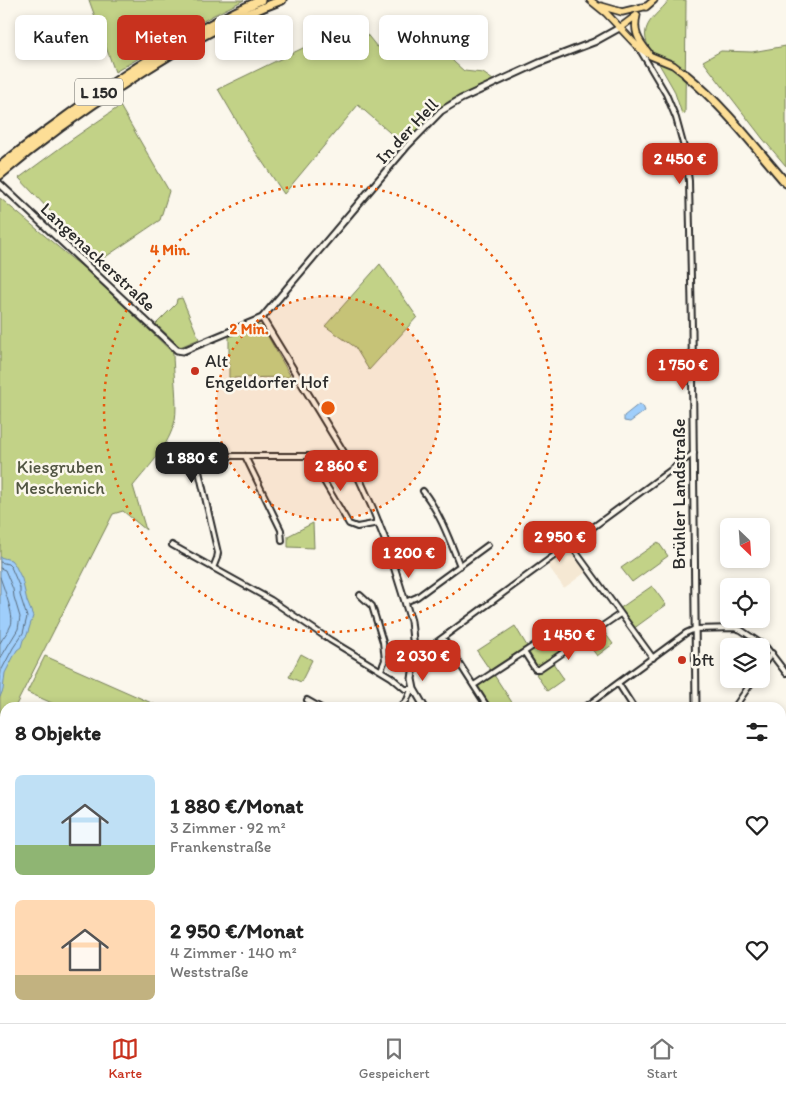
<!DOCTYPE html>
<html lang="de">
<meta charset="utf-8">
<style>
:root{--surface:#fff;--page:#f2f2f2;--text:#222;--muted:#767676;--line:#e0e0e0;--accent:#c8321e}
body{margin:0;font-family:Itim,sans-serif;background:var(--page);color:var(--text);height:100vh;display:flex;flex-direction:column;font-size:19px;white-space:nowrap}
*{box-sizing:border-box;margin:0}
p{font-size:16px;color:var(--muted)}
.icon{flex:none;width:28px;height:28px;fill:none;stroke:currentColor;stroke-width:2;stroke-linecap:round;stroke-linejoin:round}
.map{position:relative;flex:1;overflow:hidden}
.panel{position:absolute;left:0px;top:702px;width:786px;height:321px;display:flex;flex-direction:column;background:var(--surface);border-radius:15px 15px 0 0;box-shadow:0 2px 8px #0003}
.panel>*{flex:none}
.hud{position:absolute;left:15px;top:15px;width:500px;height:45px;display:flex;gap:10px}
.needle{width:32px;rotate:155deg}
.fabs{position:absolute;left:720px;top:518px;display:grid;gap:10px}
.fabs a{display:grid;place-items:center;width:50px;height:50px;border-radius:8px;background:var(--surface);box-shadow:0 2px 8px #0003;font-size:25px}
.price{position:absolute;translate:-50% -42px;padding:0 11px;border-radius:10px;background:var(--accent);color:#fff;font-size:16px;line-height:32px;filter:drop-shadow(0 1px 2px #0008)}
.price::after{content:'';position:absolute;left:50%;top:30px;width:15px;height:11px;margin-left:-8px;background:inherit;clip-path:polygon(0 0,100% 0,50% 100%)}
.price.active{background:#222;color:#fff}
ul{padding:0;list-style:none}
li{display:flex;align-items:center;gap:15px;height:125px;padding:0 15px}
li span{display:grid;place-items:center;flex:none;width:140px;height:100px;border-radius:8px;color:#555}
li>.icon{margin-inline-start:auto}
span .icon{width:60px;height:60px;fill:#fffc;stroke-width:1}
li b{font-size:21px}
h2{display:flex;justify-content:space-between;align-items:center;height:60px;padding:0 15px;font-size:21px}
.chip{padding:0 18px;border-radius:8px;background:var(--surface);box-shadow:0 2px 8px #0003;font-size:18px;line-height:45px}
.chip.active{background:var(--accent);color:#fff}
.tabs{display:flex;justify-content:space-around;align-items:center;height:70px;border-top:1px solid var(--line);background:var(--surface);font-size:14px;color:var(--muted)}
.tabs a{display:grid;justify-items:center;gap:2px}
.tabs .active{color:var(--accent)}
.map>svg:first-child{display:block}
.built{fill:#f5e8d3}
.green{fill:#c2d287;stroke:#767e59}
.water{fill:#9fcefb;stroke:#718da8}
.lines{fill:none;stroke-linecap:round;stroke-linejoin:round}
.shore{stroke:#596c7e;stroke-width:1}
.street-casing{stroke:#2b2b2b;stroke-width:8}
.secondary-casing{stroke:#2b2b2b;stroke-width:9}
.primary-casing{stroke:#2b2b2b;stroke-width:9}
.highway-casing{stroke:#2b2b2b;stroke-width:11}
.street{stroke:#fbf7ec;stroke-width:4}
.secondary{stroke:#fbf7ec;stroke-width:5}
.primary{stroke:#fdde96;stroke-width:5.5}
.highway{stroke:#fdde96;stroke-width:7}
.ring{fill:none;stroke:#e8590c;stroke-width:2.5;stroke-dasharray:2.5 5}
.poi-dot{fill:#c8321e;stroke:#fbf7ec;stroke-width:2}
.labels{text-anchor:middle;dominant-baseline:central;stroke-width:5;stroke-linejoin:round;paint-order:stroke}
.shield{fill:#fbf7ec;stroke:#696865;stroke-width:1}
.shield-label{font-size:16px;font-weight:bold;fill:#2b2b2b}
.street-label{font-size:18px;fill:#2b2b2b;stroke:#fbf7ec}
.poi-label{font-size:18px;fill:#2b2b2b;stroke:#fbf7ec;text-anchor:start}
.park-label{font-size:18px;fill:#515542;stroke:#fbf7ec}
.centre{fill:#e8590c;stroke:#fbf7ec;stroke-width:2.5}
.ring-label{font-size:15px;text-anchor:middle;font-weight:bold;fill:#e8590c;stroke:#fbf7ec;stroke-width:5;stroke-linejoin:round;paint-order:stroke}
</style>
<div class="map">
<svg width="786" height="1023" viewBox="0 0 786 1023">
<rect width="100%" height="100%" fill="#fbf7ec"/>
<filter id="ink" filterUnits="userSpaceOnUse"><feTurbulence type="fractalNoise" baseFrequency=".02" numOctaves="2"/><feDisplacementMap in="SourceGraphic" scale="10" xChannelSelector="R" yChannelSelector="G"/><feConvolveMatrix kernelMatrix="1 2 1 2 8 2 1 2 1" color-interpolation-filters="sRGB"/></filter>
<g filter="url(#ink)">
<!-- built -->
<path class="built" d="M568 549 571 550 586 572 564 588 547 564Z
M342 1019H427L428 1023H343Z"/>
<!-- green -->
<path class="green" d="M89 0H244L212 16 115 72Z
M669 0H686L685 113 682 114 674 90 647 43C640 23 659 14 669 0Z
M357 22 377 47 417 26 430 37 455 63 464 71 483 73 493 80 449 101 429 117 404 145 358 105 284 194 249 142 218 89Z
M786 46V166L763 139 703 61 721 51 752 52Z
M120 106 169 191 160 220 98 262 19 178 68 142Z
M0 198 70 257 84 268 173 353C173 370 178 405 175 420 169 446 150 465 133 486L146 530 123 511 113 514 15 707 5 708V727L0 737Z
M380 264 417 317 369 370 355 347 325 326Z
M182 298 199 339 180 347 156 324 176 304 177 299Z
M257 325 262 326 291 377 229 378V337Z
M313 523 314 548 288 547V536Z
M658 542 668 556 632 582 621 568Z
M652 586 666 605 633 629 619 609Z
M515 626 527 646 490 670 477 651Z
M602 629 613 644 597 656 586 641Z
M552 637 561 649V651L539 665H536L529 652Z
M301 654 312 660 301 682 289 677Z
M45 656 156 705 155 708 61 707 27 692Z
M553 663 564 679 547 691 536 674Z
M494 675 515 707H490L478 687Z"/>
<!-- water -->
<path class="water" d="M639 404 643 406 645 411 630 422 624 421V416Z
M0 557 11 560 15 565 22 579 27 601 33 616 27 635 23 640 21 647 17 650 5 673 3 690 0 697Z
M0 881 5 882V925L0 928Z
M44 1019H121L122 1023H45Z"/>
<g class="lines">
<!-- shore -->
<path class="shore" d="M0 562 8 564 11 567 20 588V595L27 617 23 633 13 648 1 671 0 681
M0 568 5 570 13 589 14 597 20 617 18 629 0 659
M0 577C3 586 15 617 11 625 9 631 3 637 0 643"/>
<!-- street casing -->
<g class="street-casing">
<path id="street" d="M640 50 666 94 676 118 685 151 689 181 692 329
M245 456 281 530 282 541
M423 491C440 513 450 541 460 566
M570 544 653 658
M172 545 271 600 330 640 391 677 405 689H414
M213 568 217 558 218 553 198 467 201 464 218 456H309L349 524 357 527 379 523
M360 595 372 606 383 642 385 660 381 670
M405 602 417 597 488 545
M443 638 488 708
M524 652 535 669H539L620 614
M415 658 694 453
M761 668 772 653
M618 683 634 708
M474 685 553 633 566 651
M307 700 321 708
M399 708 407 700 411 690
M584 708 686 633 695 629 734 628 741 630 766 647 786 673
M734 708 754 679
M781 767 786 764
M781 842 786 840
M781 943 786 942
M781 997 786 996
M430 1019 431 1023
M518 1019 519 1023
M560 1019 562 1023
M777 1019 778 1023"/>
</g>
<!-- secondary casing -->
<g class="secondary-casing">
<path id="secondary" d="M0 184 177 350 183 351 262 318 408 145 441 111 461 99 539 63 594 42 621 27
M262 318 358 476 372 507 388 547 411 621 415 658 412 679 414 689 425 708
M692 329 696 708
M669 1019 670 1023
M618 1023 619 1019"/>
</g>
<!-- primary casing -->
<g class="primary-casing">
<path id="primary" d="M590 0 606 13 639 48 651 56 673 65 686 75
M601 6 622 12 647 6
M646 7 654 0
M637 15C633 31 638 40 648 52
M621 27 637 15"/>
</g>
<!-- highway casing -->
<g class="highway-casing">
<path id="highway" d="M686 75C724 106 754 146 786 183
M0 166C20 150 40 135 61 120 124 73 190 31 261 0
M0 175C40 141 83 110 127 82 178 49 225 21 282 0"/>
</g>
<!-- street -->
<use href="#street" class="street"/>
<!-- secondary -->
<use href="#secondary" class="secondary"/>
<!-- primary -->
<use href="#primary" class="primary"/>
<!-- highway -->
<use href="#highway" class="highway"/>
</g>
</g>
<!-- distance rings -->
<circle cx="328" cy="408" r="112" fill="#e8590c" fill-opacity=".12"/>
<g class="ring">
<circle cx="328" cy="408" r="112"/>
<circle cx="328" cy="408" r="224"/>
</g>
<!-- markers -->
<g class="poi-dot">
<circle cx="195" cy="371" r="5"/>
<circle cx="682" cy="660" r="5"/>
</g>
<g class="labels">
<!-- shield labels -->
<rect class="shield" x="75" y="78.5" width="48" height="27" rx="4"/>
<g class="shield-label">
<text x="99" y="92">L 150</text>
</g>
<!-- street labels -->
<g class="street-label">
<text transform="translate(407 131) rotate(-47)">In der Hell</text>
<text transform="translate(98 257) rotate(43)">Langenackerstraße</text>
<text transform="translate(679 494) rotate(-90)">Brühler Landstraße</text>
</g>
<!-- poi labels -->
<g class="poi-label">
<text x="205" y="361">Alt<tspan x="205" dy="21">Engeldorfer Hof</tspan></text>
<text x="692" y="660">bft</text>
</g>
<!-- park labels -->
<g class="park-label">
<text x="60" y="467">Kiesgruben<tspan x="60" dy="21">Meschenich</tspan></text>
</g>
</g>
<circle cx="328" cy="408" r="8" class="centre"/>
<g class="ring-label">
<text x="170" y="255">4 Min.</text>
<text x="249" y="334">2 Min.</text>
</g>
</svg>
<div class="fabs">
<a><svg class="needle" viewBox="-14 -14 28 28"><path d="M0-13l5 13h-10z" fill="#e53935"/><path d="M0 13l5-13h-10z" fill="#767676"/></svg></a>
<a><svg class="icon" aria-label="locate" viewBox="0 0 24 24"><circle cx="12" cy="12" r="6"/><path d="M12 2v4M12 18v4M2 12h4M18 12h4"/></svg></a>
<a><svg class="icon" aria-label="layers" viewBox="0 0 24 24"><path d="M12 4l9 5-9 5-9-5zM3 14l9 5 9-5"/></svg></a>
</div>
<b class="price" style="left:680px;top:185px">2 450 €</b>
<b class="price" style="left:683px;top:391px">1 750 €</b>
<b class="price active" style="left:192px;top:484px">1 880 €</b>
<b class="price" style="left:341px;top:492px">2 860 €</b>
<b class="price" style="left:560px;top:563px">2 950 €</b>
<b class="price" style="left:409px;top:579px">1 200 €</b>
<b class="price" style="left:569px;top:661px">1 450 €</b>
<b class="price" style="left:423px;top:682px">2 030 €</b>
<div class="hud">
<a class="chip">Kaufen</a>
<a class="chip active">Mieten</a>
<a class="chip">Filter</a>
<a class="chip">Neu</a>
<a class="chip">Wohnung</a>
</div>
<section class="panel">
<h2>8 Objekte<svg class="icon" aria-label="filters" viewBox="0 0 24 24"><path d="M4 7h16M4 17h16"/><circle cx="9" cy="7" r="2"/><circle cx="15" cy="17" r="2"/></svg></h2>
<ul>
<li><span style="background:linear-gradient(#bfe0f5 70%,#8fb573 0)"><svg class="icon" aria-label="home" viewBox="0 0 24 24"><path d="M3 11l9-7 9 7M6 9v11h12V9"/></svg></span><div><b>1 880 €/Monat</b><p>3 Zimmer · 92 m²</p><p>Frankenstraße</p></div><svg class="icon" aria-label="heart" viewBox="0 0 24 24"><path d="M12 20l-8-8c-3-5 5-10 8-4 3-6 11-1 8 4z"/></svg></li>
<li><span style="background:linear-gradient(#ffd9b3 75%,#c2b280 0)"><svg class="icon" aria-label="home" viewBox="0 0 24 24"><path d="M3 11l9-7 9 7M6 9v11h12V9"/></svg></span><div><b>2 950 €/Monat</b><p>4 Zimmer · 140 m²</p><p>Weststraße</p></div><svg class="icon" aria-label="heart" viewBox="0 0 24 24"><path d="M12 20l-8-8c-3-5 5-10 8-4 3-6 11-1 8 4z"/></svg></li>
</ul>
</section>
</div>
<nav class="tabs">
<a class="active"><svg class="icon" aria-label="map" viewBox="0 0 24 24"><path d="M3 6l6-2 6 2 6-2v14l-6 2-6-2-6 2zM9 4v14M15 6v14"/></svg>Karte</a>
<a><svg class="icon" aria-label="saved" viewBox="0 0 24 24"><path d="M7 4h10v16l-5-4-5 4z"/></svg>Gespeichert</a>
<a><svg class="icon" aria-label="home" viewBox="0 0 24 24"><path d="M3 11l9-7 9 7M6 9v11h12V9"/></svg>Start</a>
</nav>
